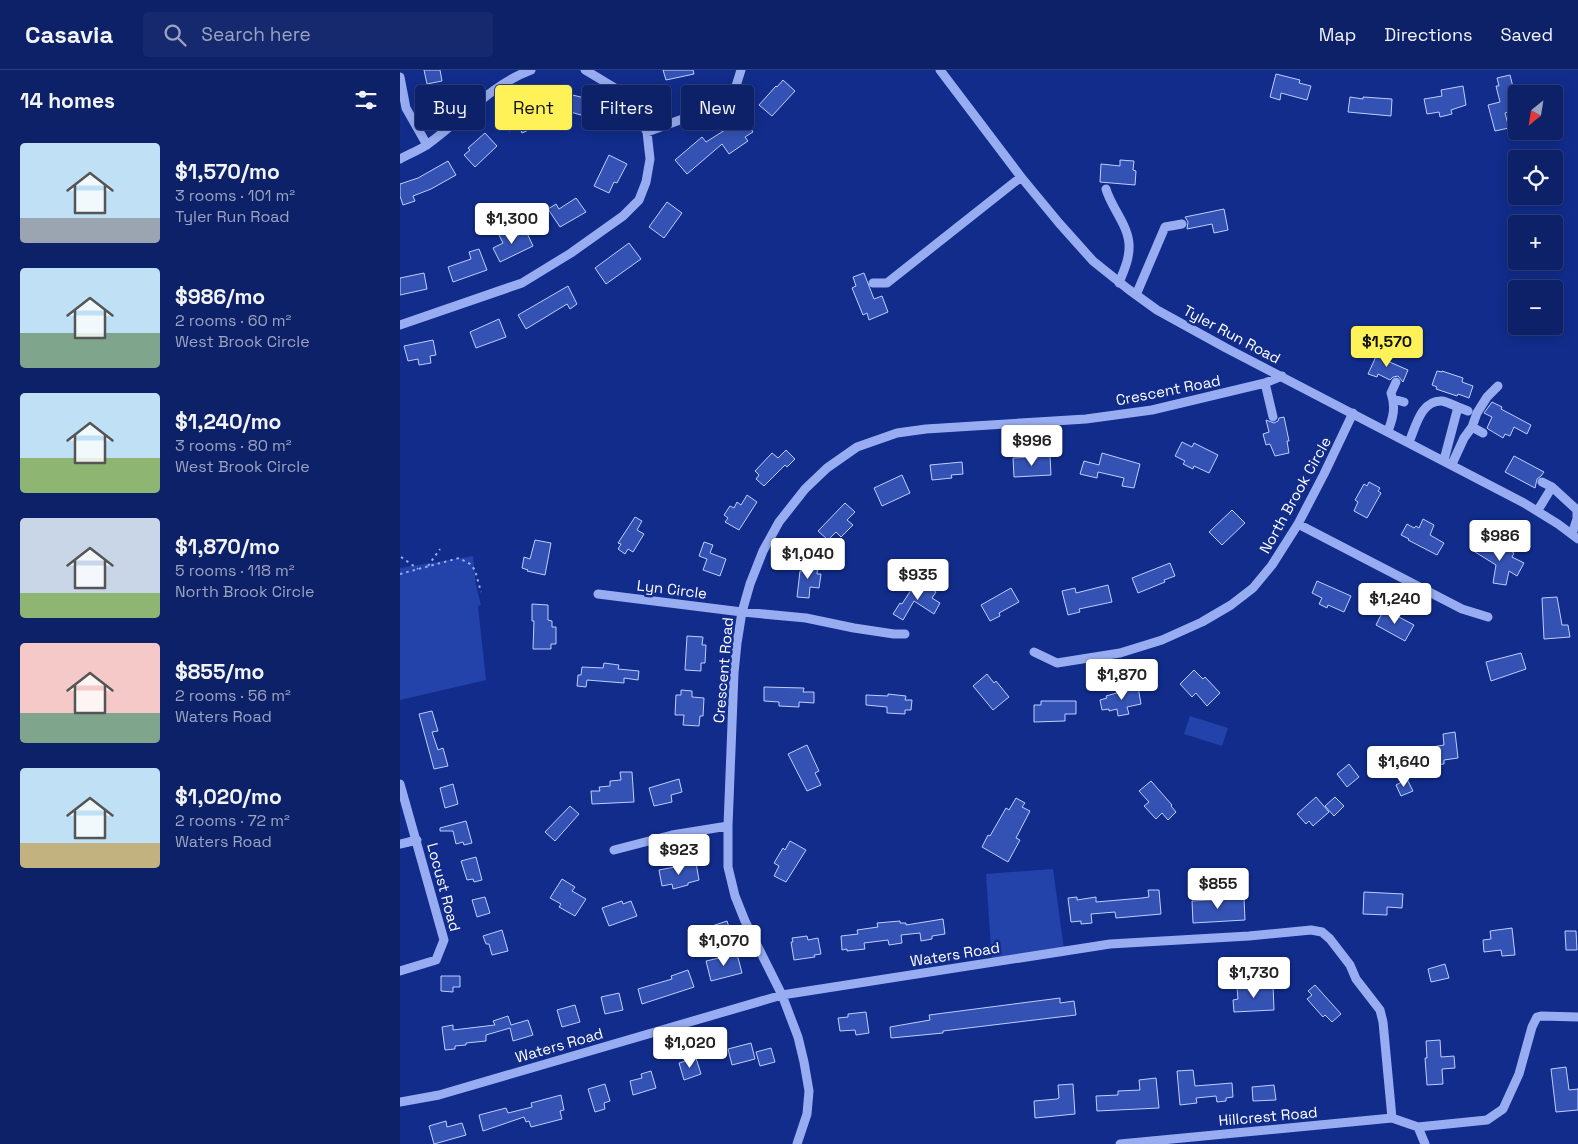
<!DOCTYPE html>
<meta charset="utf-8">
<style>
:root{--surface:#0d2168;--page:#16296e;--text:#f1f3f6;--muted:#9aa3c0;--line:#2d3e7c;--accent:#fff259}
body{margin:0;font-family:"Space Grotesk",sans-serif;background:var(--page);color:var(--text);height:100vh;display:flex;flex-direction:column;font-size:19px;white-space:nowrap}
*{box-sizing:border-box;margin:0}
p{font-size:16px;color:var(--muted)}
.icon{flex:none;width:28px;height:28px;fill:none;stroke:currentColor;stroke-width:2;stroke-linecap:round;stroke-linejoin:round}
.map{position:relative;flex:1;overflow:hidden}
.drawer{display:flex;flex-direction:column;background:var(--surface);width:400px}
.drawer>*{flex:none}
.hud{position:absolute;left:15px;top:15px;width:475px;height:45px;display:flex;gap:10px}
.needle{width:32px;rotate:210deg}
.buttons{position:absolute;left:1108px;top:15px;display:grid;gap:10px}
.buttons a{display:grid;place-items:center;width:55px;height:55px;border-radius:5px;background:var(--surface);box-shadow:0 2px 12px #0003,0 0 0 1px var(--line);font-size:25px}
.price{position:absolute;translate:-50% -42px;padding:0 11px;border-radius:5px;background:#fff;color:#222;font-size:16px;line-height:32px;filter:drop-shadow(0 1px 2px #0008)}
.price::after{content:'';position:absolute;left:50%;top:30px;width:15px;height:11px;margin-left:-8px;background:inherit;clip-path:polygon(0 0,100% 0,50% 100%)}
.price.active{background:var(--accent);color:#111}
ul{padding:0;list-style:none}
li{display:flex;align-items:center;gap:15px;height:125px;padding:0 20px}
li span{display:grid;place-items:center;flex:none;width:140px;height:100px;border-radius:5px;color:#555}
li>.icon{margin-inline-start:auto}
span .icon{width:60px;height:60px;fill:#fffc;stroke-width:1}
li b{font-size:21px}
h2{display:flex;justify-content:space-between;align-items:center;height:60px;padding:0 20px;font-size:21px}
.tag{padding:0 18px;border-radius:5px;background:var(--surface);box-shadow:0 2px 12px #0003,0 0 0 1px var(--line);font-size:18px;line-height:45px}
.tag.active{background:var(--accent);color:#111}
header{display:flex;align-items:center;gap:30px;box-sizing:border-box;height:70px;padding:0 25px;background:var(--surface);border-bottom:1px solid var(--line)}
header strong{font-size:24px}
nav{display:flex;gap:28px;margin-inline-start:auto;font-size:18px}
.search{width:350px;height:45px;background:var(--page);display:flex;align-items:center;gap:12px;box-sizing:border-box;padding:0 18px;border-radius:5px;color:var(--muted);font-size:19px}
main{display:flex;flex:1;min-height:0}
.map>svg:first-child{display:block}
.green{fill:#2343ab}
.building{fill:#3452b3;stroke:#bfcefd}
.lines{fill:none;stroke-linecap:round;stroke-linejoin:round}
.path{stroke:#98adf1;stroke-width:2;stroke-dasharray:2.5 4;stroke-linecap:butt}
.minor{stroke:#98adf1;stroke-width:9}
.labels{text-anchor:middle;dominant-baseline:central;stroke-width:5;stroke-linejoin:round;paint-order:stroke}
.street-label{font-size:15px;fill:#fff;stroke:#112c8b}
</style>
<header>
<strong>Casavia</strong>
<div class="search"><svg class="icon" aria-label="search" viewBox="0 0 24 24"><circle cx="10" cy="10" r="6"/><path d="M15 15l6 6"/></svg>Search here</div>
<nav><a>Map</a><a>Directions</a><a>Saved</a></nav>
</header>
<main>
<section class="drawer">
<h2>14 homes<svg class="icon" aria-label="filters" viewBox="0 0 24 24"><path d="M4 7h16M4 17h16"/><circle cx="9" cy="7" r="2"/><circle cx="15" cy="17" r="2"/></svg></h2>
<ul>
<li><span style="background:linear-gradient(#bfe0f5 75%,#9aa5b1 0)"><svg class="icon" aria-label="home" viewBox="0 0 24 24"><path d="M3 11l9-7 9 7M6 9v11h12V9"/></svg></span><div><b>$1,570/mo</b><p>3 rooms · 101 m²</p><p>Tyler Run Road</p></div></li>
<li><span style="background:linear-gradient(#bfe0f5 65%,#7fa58c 0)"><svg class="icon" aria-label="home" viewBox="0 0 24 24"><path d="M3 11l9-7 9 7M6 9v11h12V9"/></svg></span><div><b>$986/mo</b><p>2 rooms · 60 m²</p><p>West Brook Circle</p></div></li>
<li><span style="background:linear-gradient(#bfe0f5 65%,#8fb573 0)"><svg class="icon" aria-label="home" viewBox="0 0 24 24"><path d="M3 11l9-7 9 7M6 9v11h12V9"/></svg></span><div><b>$1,240/mo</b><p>3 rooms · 80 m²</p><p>West Brook Circle</p></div></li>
<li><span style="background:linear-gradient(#c9d6e8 75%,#8fb573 0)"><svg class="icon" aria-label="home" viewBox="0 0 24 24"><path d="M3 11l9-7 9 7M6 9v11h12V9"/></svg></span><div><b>$1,870/mo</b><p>5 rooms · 118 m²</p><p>North Brook Circle</p></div></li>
<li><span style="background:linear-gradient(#f6c9c9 70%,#7fa58c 0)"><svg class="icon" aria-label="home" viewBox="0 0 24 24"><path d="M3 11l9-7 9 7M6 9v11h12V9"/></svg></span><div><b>$855/mo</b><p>2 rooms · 56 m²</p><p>Waters Road</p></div></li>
<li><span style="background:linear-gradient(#bfe0f5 75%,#c2b280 0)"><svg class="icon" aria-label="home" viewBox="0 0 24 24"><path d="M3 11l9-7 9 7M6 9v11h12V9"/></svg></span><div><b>$1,020/mo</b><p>2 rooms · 72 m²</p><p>Waters Road</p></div></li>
</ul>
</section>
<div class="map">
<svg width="1178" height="1074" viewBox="0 0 1178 1074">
<rect width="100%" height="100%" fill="#112c8b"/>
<!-- green -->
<path class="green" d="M73 486 76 516 81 535 78 536 86 610 0 630V498Z
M790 646 828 658 822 676 784 664Z
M653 799 665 886 592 893 586 804Z"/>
<!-- building -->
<path class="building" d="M24 0H40L42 11 27 14Z
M263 0H293L294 4 266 10Z
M876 4 900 10 899 13 911 16 907 30 881 23 880 30 870 27Z
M1110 5 1116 29V39L1105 43 1109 58 1095 61 1088 35 1100 32 1096 16H1099L1097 8Z
M383 10 395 21 372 46 359 35 376 16 377 17Z
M1063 16 1066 35 1051 40 1052 44 1040 47 1039 42 1027 44 1024 29 1042 26 1041 20Z
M165 23 200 32 195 49 160 39Z
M950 27 963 29V27L992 29 991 46 948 42Z
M135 31 146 52 122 63 119 56 109 61 102 48 113 42V41Z
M344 48 353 62 345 67 348 71 329 84 322 74 287 104 275 90 302 67 306 72Z
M85 63 97 76 75 97 64 85 70 80 68 78Z
M209 85 227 94 217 113 214 112 209 123 194 116Z
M720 90 734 91 733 100 736 101 735 115 700 112 701 94 720 96Z
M48 91 56 105 31 119 13 126 15 131 3 135 0 126V114L18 108Z
M176 128 186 142 160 157 148 139 156 134 159 139Z
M267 132 282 143 264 168 249 157Z
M824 139 828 160 814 163 812 154 787 159 788 152 785 147Z
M111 158 115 167 126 161 133 176 100 192 93 178 103 173 99 165Z
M229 173 241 189 206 214 195 198Z
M79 179 87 200 53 212 48 197 71 189 69 182Z
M24 203 27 219 0 225V208Z
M464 203 474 229 482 226 488 242 469 250 467 243 463 245 452 218 456 216 453 207Z
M168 216 177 234 170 239 167 234 126 259 118 245Z
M99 249 106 267 76 278 70 262Z
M33 270 36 285 30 286 31 293 19 295 18 289 8 291 4 276Z
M979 280 988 284 985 290 1008 300 1003 312 998 306 993 307 990 310 978 304 977 307 968 304Z
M1037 301 1042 302V301L1063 308 1062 312 1073 316 1069 328 1058 324 1057 326 1036 319 1037 317 1032 315Z
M1092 332 1102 337 1101 339 1131 355 1127 364 1114 357 1110 366 1105 364 1103 368 1088 359 1087 358 1092 347 1084 343Z
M884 347 889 371H887L889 383 875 386 870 374 866 375 863 364 869 362 866 350 874 353 878 351 879 348Z
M782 372 792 377 794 373 818 385 809 403 794 396 793 399 783 394 785 391 775 386Z
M386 380 395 389 387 397 385 395 364 416 356 409 359 405 355 401 372 383 378 388Z
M702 383 740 394 734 418 722 416 724 408 698 402 697 408 680 404 684 391 699 395Z
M650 386 651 405 614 407 613 388Z
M1114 386 1144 402 1141 406 1137 409 1135 418 1105 402Z
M562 392 563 404 551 405 552 408 532 410 530 395Z
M502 405 510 423 482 436 474 418Z
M969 412 980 418 978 421 981 423 967 448 954 441 958 432 955 430 964 414 967 416Z
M347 425 357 432 339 460 325 452 328 448 324 445 330 436 334 438 337 432 341 435Z
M445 433 455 442 447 450 453 455 441 467 436 462 428 470 418 461Z
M832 440 845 453 822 475 809 462Z
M235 447 242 451 237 460 244 464 233 482 228 479 225 484 218 479 221 474 218 473Z
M1023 449 1034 455 1030 465 1044 473 1037 485 1008 470 1009 469 1001 465 1007 454 1014 458 1016 456 1019 458Z
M135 470 151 473 145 505 127 501 128 500 122 498 124 487 130 489Z
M1080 471 1102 481 1104 477 1114 483 1112 487 1124 493 1117 506 1109 501 1106 515 1093 513 1096 495 1075 482Z
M304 472 313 475 310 483 326 489 320 506 303 500 307 489 299 486Z
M770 493 775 506 764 510 765 512 738 523 732 508Z
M403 494 418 495 417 504H421L419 518 410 517 409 528 397 527 400 501H403Z
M917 511 951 526 944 542 928 535 927 538 919 534 922 528 912 523Z
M520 512 536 522 532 528 540 533 534 544 514 531 503 550 493 544 500 533 502 534 511 520 513 522Z
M708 515 712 532 679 539 680 542 668 545 662 521 675 518 676 523Z
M611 518 619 532 599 543 600 546 590 551 581 535Z
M1157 527 1162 555H1168L1170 567 1144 569 1142 528Z
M132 534 148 535V550L152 551V557H156V574H151V579H133L134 551H132Z
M984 539 1014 555 1005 571 976 555Z
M287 566 303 567 302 575H306L305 593H301V601L285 600Z
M1121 583 1126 599 1091 611 1086 592Z
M204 593 219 595 218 599 239 601 238 610 224 608V613L187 610 186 617 177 616 178 605H181L182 597 203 598Z
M794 600 803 609 805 607 820 623 807 636 796 623 792 627 780 614Z
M587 604 594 613 596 611 609 627 593 640 573 616Z
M364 617 404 618 403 622H414V633L399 632V637L379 636V632L364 631Z
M738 617 741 634 727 637 729 644 718 646 717 639 709 641V639L702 640 700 630 707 628 706 626Z
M281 620 292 621V627L304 628 303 646H300L299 656 283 655 284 645H275L276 625H281Z
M488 624 506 626 505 630H512L511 640H505V644L487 643V637L466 635V625L488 626Z
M641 631H676V644H665V651L634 652V635H641Z
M32 641 38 661 32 662 38 680 43 678 48 696 34 699 19 644Z
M1055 662 1058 688 1044 690V694L1034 695V698L1023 699 1022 686 1033 685 1032 677 1044 675 1043 664Z
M407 675 419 701 415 703 421 715 407 721 388 684Z
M949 694 959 707 947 717 937 704Z
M220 702H232L234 732 192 734 191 721H200L199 717 210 716V711L221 710Z
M279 709 282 722 271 725 272 732 254 736 249 718Z
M1007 709 1013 721 1001 726 996 715Z
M751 711 772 735 771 736 776 742 768 750 762 743 756 749 744 736 749 732 739 721Z
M53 714 58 734 45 738 40 718Z
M916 727 929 742 913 756 909 751 906 754 897 744Z
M935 727 944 736 934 746 925 736Z
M616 728 625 733 622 737 630 741 616 768 620 770 608 792 582 777 588 765 590 766 606 738 609 740Z
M170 736 179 744 155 771 145 762Z
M66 751 72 773 64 775 63 772 56 774 53 761H40V758Z
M390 771 406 780 386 812 374 806 379 796 374 793 383 778 385 780Z
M76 787 82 810 74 812 73 809 67 810 61 791Z
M296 793 299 810 288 813V815L273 819 272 814 262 816 259 800Z
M162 809 175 817 172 821 186 829 175 846 159 837 161 834 150 828Z
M748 820H759L761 844 716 848 715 842 691 844 692 853 681 854V851L671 852 668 828 677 827V830L696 827V832L742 828 749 827Z
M964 822 1003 824 1002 838 987 837V845L963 844Z
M85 827 90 843 77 847 72 830Z
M844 828 845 850 793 853 792 831Z
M222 831 223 834 231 831 237 846 209 856 202 838Z
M543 849 545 864 532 866V869L521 871 520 863 501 865 502 873 489 875 488 870 464 873 465 879 447 881V879L442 880 441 866 458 864 457 860 478 857 477 853 500 851V853H506V855Z
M327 851 331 863 315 868 312 856Z
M1112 858 1115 885 1102 886 1101 880 1084 882 1083 870 1091 869 1090 861Z
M102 860 108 881 92 885 89 874H86L83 866Z
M1165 861H1176L1177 880H1166Z
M407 866 408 870 418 868 421 884 414 885 415 887 394 890 391 872H393L392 868Z
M337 884 342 903 311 911 306 891Z
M1045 894 1049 908 1031 912 1028 899Z
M288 900 294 917 242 934 238 919 272 909 271 906Z
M41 906H60V917H53V922L41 921Z
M873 915 874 940 834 942 833 930 838 929 837 917Z
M915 915 941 944 932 952 925 945 923 947 907 929 912 925 908 921Z
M219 923 223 940 205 944 201 927Z
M660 928V933L674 931 676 945 543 961V963L491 968 490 957 530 950 529 945Z
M175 935 180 952 162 957 157 940Z
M466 942 469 963 456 965 455 960 440 961 438 948 448 947V944Z
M108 946 111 955 128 950 133 965 113 971 110 958 86 965V971L66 973V975L55 976V979L45 980 42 957 53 955V960L95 955 93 951Z
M1040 970 1041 987 1054 986 1055 998 1042 999 1043 1014 1027 1015 1025 988H1027L1026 971Z
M351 973 355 989 332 995 328 979Z
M371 978 375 992 360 996 356 982Z
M296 988 301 1004 284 1010 279 993Z
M1166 997 1169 1020 1178 1019V1040L1156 1042 1151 999Z
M793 1000 795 1016 832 1013 833 1027 826 1028V1031L817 1032 816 1026 796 1028 797 1033 780 1035 777 1001Z
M251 1001 256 1018 233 1025 230 1011 242 1008 241 1004Z
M756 1008 759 1038 697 1041 696 1026 718 1025V1021L740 1020 739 1010Z
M205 1014 210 1031 204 1033 205 1039 195 1042 188 1019Z
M673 1014 675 1044 635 1048 634 1031 657 1029 659 1028 658 1015Z
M874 1015 876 1030 853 1031 852 1017Z
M161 1025 164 1040 160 1041 162 1049 131 1057 129 1051 126 1052 124 1047 83 1061 79 1045 106 1038 108 1043 132 1037 131 1033Z
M46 1051 47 1057 62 1053 66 1065 34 1074 29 1056Z"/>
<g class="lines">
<!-- path -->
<path class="path" d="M1 487 18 499
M28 496 40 479
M0 504 59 488 70 494 75 500 81 522"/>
<!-- minor -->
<path class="minor" d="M540 0 621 107 659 153 693 191 728 219 757 240 826 278 1124 433 1158 454 1178 469
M0 7 6 38 27 75
M247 62 299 43 336 16 341 0
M0 89C9 84 20 80 28 74 63 49 90 15 131 0
M706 119C711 137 728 155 729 174 730 188 724 200 719 213
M473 213H487L621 107
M736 225 765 157 782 154
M0 255 122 213 171 183 223 146 239 130 246 112 250 89 247 62 225 24 185 0
M865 313 873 347
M993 329 1004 332
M1058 337 1068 341
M1072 357 1083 363
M988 361C993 348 996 337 991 323L996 312
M1009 372C1016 356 1021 330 1042 331 1047 332 1053 335 1058 337L1044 390
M1052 394 1064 368 1072 357 1077 343 1087 327 1098 316
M1142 412 1152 417
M1138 440 1152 417 1177 440V449L1172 464
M898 454 1062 539 1088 547
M198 524 342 542 406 548 454 558 494 564H505
M634 582 657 593 720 583 762 570 802 552 831 535 853 518 872 495 898 454 924 404 953 343
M0 714 44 870 36 890 0 901
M0 774 17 770
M214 780 272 765 328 756
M0 1032 39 1025 382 925 710 874 849 866 911 860 922 862 930 869 950 895 956 909 980 940 983 952 992 1048
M1018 1057 1025 1074
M397 1074 407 1044 409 1021 404 992 398 967 382 925 345 851 335 826 328 797V756L334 603 337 573 342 542 350 514 363 481 379 452 405 419 427 398 457 377 497 363 526 359 686 349 752 340 865 313 882 306
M720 1074 992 1048 1018 1057 1087 1050 1103 1039 1119 1004 1132 957 1137 947 1141 946 1178 947"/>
</g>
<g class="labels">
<!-- street labels -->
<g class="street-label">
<text transform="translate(832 264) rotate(28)">Tyler Run Road</text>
<text transform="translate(768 320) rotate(-11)">Crescent Road</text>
<text transform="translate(895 425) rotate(-61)">North Brook Circle</text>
<text transform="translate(272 519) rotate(7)">Lyn Circle</text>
<text transform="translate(323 600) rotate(-85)">Crescent Road</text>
<text transform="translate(44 817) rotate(75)">Locust Road</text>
<text transform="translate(555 884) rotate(-9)">Waters Road</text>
<text transform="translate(159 975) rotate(-16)">Waters Road</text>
<text transform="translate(868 1046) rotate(-5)">Hillcrest Road</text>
</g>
</g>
</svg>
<div class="buttons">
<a><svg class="needle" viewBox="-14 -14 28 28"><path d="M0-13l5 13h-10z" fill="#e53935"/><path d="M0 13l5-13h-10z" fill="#9aa3c0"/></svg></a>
<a><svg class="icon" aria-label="locate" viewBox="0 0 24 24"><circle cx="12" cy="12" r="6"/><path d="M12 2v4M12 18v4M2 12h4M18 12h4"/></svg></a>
<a>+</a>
<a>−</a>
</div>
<b class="price" style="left:112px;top:175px">$1,300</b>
<b class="price active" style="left:987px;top:298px">$1,570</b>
<b class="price" style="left:632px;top:397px">$996</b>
<b class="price" style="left:1100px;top:492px">$986</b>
<b class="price" style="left:408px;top:510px">$1,040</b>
<b class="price" style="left:518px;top:531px">$935</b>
<b class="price" style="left:995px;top:555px">$1,240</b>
<b class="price" style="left:722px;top:631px">$1,870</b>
<b class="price" style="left:1004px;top:718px">$1,640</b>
<b class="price" style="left:279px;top:806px">$923</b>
<b class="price" style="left:818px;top:840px">$855</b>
<b class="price" style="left:324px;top:897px">$1,070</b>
<b class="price" style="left:854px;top:929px">$1,730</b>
<b class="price" style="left:290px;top:999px">$1,020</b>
<div class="hud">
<a class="tag">Buy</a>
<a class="tag active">Rent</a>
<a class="tag">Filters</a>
<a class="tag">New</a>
</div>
</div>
</main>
